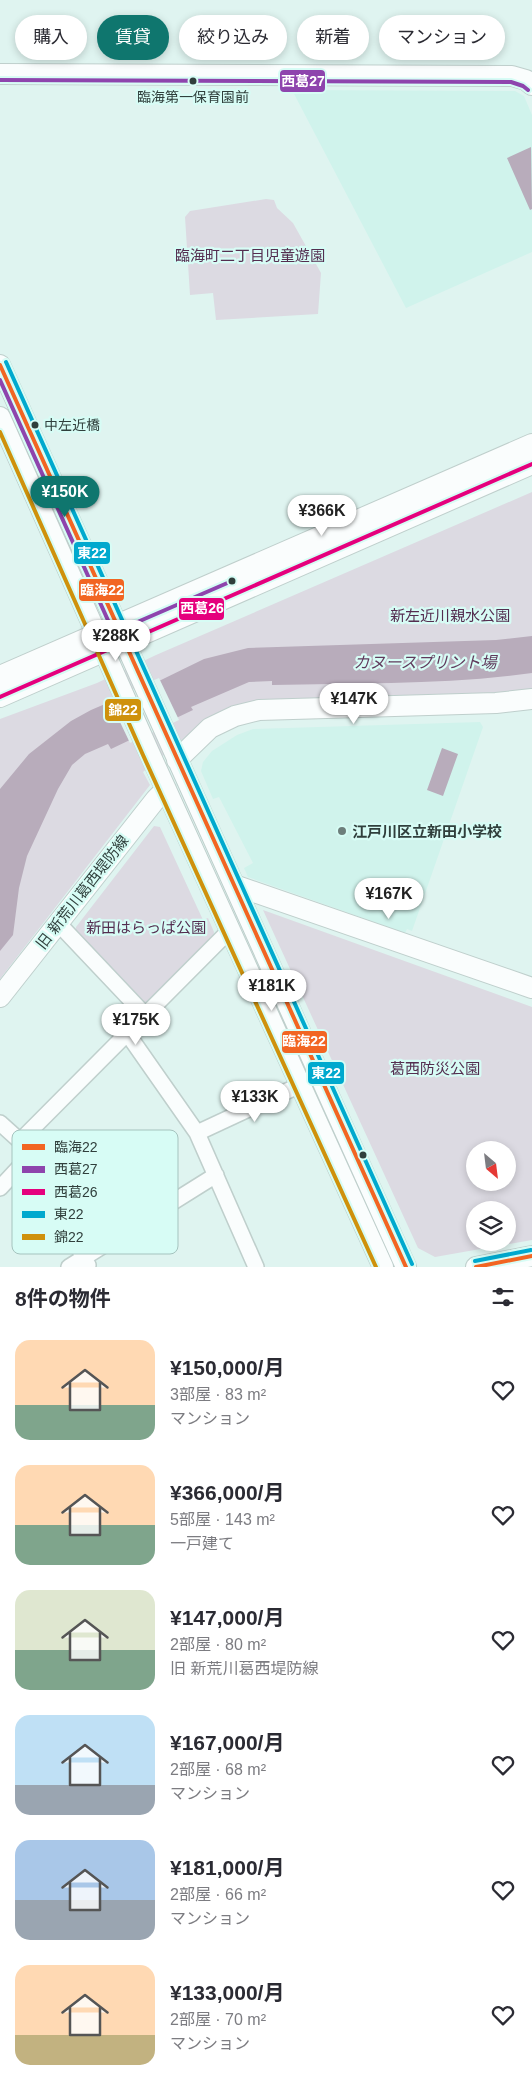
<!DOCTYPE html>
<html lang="ja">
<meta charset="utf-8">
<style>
:root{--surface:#fff;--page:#f7f7f7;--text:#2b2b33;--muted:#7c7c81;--accent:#0f766e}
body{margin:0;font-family:Helvetica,"Noto Sans JP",sans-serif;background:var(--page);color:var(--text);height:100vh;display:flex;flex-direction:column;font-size:19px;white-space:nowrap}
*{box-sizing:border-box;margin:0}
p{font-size:16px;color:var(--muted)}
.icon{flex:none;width:28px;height:28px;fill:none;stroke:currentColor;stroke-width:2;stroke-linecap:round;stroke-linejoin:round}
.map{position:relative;height:1267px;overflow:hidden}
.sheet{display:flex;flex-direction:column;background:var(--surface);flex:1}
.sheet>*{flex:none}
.guide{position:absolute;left:15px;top:15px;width:502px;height:45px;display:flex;gap:10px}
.needle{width:32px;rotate:152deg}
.fabs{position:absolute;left:466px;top:1141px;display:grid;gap:10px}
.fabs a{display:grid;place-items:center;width:50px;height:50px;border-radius:50%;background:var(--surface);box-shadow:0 2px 8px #0003;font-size:25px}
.price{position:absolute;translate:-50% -42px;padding:0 11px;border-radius:18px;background:#fff;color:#222;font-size:16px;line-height:32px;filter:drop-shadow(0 1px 2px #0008)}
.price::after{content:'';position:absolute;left:50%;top:30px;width:15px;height:11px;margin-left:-8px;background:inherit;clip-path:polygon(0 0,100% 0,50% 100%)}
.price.selected{background:var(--accent);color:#fff}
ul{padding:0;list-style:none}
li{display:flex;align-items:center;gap:15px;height:125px;padding:0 15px}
li span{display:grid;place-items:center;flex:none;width:140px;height:100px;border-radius:15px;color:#555}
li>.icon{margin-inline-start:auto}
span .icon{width:60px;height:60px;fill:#fffc;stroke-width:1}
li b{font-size:21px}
h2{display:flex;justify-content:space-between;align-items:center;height:60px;padding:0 15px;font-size:21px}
.chip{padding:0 18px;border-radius:22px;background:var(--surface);box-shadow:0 2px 8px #0003;font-size:18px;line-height:45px}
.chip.selected{background:var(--accent);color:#fff}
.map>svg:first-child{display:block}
.built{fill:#d0f3ec}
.green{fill:#dcdae2;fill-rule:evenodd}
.water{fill:#b8acbb}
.pier{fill:#dff4f0}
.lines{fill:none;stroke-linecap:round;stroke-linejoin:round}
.street-casing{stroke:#bfcfcc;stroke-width:18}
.secondary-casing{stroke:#bfcfcc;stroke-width:22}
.street{stroke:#fafdfd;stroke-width:15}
.secondary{stroke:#fafdfd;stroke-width:20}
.bus-1-casing{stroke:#d7fcf5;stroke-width:8}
.bus-2-casing{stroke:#d7fcf5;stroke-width:8}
.bus-3-casing{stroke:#d7fcf5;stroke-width:8}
.bus-4-casing{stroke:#d7fcf5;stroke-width:8}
.bus-5-casing{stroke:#d7fcf5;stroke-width:8}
.bus-1{stroke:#f26522;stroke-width:4}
.bus-2{stroke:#8e44ad;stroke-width:4}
.bus-3{stroke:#e5007d;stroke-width:4}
.bus-4{stroke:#00a9ce;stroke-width:4}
.bus-5{stroke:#cf910c;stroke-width:4}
.bus-dot{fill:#303f3c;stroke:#d7fcf5;stroke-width:2}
.poi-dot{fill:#6d7e7b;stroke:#d7fcf5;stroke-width:2}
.labels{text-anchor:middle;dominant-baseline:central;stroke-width:4.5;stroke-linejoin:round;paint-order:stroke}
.bus-label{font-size:14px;fill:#303f3c;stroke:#d7fcf5}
.park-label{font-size:15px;fill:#542e50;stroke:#d7fcf5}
.poi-label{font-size:15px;font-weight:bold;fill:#303f3c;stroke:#d7fcf5;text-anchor:start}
.street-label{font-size:15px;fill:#303f3c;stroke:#d7fcf5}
.water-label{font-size:16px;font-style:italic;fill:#603a5c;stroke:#d7fcf5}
.key{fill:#d7fcf5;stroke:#a5c3be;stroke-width:1}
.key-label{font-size:14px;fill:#303f3c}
.line-badge{stroke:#d7fcf5;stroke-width:2}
.badge-label{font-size:14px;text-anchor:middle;font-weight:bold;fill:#fff}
</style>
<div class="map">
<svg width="532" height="1267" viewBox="0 0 532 1267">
<rect width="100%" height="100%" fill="#dff4f0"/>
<!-- built -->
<path class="built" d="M292 90 515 91 524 96 532 115V252L406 308Z
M480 722 483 727 412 931 407 929 405 933 248 877 244 868 253 863 219 797 213 799 201 771 203 762 212 751 237 735 253 729Z"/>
<!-- green -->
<path class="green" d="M266 199 274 200 277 208 293 223 321 273 318 314 216 320 213 293 190 295 185 217 190 211Z
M532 492V690L495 695 232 708 197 727 187 736 143 772 150 785 0 979V719L97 683 156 655Z
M154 826 160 827 203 920 208 918 214 932 213 940 147 1005 141 1004 75 934 76 927Z
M263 910 532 1007V1240L435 1257 418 1248ZM475 1150H508V1182H475ZM475 1210H508V1242H475Z"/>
<!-- water -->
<path class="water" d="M531 147 532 209 530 210 507 158Z
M532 636V673C446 685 359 683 272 685V681L249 682 191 707 193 710 111 749 108 744 85 754 72 765 58 789 27 856 19 888 13 935 0 951V789L29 754 71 721 91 710 161 680 204 659 248 648 496 640Z
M442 748 458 754 443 796 427 790Z"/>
<!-- pier -->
<path class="pier" d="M159 678 179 720 130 743 109 699Z"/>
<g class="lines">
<!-- street casing -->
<g class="street-casing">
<path id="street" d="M57 922 145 1015
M127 1033 197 1133 256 1267
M0 1123 20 1141 88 1265
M197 1133 300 1085
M20 1141 231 929
M0 1188 28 1158
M69 1267 216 1175"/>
</g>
<!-- secondary casing -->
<g class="secondary-casing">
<path id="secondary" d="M0 74 512 76 526 80 532 85
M0 365 406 1267
M0 417 149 752 383 1267
M0 676 532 444
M0 697 532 464
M177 760 210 728 235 716 259 710 496 703 532 699
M234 885 532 988
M0 997 156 799 166 789
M476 1267 532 1256"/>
</g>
<!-- street -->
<use href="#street" class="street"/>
<!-- secondary -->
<use href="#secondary" class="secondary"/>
<!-- bus-1 casing -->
<g class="bus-1-casing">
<path id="bus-1" d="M0 365 406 1267
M476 1267 532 1256"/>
</g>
<!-- bus-2 casing -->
<g class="bus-2-casing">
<path id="bus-2" d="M0 80 511 82 523 86 528 90
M0 380 111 627
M119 630 232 581"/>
</g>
<!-- bus-3 casing -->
<g class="bus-3-casing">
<path id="bus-3" d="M0 697 532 464"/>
</g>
<!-- bus-4 casing -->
<g class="bus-4-casing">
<path id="bus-4" d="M6 362 412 1264
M475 1261 531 1250"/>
</g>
<!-- bus-5 casing -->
<g class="bus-5-casing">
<path id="bus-5" d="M0 432 143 755 376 1267"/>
</g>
<!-- bus-1 -->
<use href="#bus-1" class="bus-1"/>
<!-- bus-2 -->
<use href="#bus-2" class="bus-2"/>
<!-- bus-3 -->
<use href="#bus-3" class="bus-3"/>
<!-- bus-4 -->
<use href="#bus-4" class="bus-4"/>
<!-- bus-5 -->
<use href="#bus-5" class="bus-5"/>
</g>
<!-- markers -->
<g class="bus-dot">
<circle cx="193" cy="81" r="4.5"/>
<circle cx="35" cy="425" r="4.5"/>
<circle cx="232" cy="581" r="4.5"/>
<circle cx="363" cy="1155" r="4.5"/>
</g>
<circle class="poi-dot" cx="342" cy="831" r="5"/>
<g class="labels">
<!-- bus labels -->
<g class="bus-label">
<text x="193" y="97">臨海第一保育園前</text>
<text x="44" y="425" text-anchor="start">中左近橋</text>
</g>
<!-- park labels -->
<g class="park-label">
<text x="250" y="255">臨海町二丁目児童遊園</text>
<text x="450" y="615">新左近川親水公園</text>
<text x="146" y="927">新田はらっぱ公園</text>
<text x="435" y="1068">葛西防災公園</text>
</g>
<!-- poi labels -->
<g class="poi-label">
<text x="352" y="831">江戸川区立新田小学校</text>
</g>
<!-- street labels -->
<g class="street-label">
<text transform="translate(82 892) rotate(-52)">旧 新荒川葛西堤防線</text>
</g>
<!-- water labels -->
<g class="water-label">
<text x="425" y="662">カヌースプリント場</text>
</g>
</g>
<!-- legend -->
<rect x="12" y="1130" width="166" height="124" rx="8" class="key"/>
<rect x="22" y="1144" width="23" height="6" fill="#f26522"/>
<rect x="22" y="1166" width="23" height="7" fill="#8e44ad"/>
<rect x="22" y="1189" width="23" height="6" fill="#e5007d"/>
<rect x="22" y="1211" width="23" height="7" fill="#00a9ce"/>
<rect x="22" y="1234" width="23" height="6" fill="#cf910c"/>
<g class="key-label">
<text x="54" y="1152">臨海22</text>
<text x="54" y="1174">西葛27</text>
<text x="54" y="1197">西葛26</text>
<text x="54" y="1219">東22</text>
<text x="54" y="1242">錦22</text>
</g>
<g class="line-badge">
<rect x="279" y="69" width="47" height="24" rx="5" fill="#8e44ad"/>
<rect x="73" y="541" width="38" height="24" rx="5" fill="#00a9ce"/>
<rect x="78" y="578" width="47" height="24" rx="5" fill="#f26522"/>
<rect x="178" y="597" width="47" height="24" rx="5" fill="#e5007d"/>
<rect x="104" y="698" width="38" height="24" rx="5" fill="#cf910c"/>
<rect x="281" y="1030" width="47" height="24" rx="5" fill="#f26522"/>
<rect x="307" y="1061" width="38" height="24" rx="5" fill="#00a9ce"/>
</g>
<g class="badge-label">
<text x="303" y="86">西葛27</text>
<text x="92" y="558">東22</text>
<text x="102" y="595">臨海22</text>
<text x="202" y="613">西葛26</text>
<text x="123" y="715">錦22</text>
<text x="304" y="1046">臨海22</text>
<text x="326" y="1078">東22</text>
</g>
</svg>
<div class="fabs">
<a><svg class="needle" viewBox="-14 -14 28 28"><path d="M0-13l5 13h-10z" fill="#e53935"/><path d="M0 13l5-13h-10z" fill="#7c7c81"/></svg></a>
<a><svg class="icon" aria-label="layers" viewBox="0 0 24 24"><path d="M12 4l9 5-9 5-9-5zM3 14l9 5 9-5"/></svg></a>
</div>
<b class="price selected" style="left:65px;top:518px">¥150K</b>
<b class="price" style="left:322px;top:537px">¥366K</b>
<b class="price" style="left:116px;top:662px">¥288K</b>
<b class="price" style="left:354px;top:725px">¥147K</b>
<b class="price" style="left:389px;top:920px">¥167K</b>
<b class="price" style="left:272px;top:1012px">¥181K</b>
<b class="price" style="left:136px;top:1046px">¥175K</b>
<b class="price" style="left:255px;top:1123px">¥133K</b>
<div class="guide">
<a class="chip">購入</a>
<a class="chip selected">賃貸</a>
<a class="chip">絞り込み</a>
<a class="chip">新着</a>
<a class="chip">マンション</a>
</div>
</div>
<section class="sheet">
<h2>8件の物件<svg class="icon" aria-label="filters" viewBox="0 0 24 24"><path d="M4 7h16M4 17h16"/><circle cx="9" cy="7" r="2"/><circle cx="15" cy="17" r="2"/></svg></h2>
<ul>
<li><span style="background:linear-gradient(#ffd9b3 65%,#7fa58c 0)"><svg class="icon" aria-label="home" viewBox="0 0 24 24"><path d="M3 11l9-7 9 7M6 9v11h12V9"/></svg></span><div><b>¥150,000/月</b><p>3部屋 · 83 m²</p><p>マンション</p></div><svg class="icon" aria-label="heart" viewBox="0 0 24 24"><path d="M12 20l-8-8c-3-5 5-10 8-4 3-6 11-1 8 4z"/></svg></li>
<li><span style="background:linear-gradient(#ffd9b3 60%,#7fa58c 0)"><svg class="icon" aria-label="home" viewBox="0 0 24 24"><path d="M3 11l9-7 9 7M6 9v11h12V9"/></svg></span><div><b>¥366,000/月</b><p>5部屋 · 143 m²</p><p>一戸建て</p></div><svg class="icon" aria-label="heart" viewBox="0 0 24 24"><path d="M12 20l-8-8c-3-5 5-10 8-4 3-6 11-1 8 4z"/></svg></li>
<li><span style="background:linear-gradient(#dfe7d0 60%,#7fa58c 0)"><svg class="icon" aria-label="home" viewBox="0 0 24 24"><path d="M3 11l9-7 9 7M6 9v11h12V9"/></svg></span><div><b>¥147,000/月</b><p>2部屋 · 80 m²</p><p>旧 新荒川葛西堤防線</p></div><svg class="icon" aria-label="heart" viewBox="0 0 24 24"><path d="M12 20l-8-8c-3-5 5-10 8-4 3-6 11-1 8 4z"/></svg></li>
<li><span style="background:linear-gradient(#bfe0f5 70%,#9aa5b1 0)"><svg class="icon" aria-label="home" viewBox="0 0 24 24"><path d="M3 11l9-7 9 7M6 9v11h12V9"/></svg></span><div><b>¥167,000/月</b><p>2部屋 · 68 m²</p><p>マンション</p></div><svg class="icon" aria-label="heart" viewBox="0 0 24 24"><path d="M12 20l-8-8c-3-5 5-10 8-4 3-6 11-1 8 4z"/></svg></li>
<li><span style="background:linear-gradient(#a9c7e8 60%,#9aa5b1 0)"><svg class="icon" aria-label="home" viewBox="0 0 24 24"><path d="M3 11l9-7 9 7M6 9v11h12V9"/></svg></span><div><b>¥181,000/月</b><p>2部屋 · 66 m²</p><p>マンション</p></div><svg class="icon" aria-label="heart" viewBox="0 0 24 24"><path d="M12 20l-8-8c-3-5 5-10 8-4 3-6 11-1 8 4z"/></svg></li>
<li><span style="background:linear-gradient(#ffd9b3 70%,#c2b280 0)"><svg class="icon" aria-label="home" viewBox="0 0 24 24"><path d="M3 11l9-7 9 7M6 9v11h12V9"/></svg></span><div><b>¥133,000/月</b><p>2部屋 · 70 m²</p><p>マンション</p></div><svg class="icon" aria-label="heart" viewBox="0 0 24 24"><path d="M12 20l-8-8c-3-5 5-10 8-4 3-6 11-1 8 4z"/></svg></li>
</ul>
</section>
